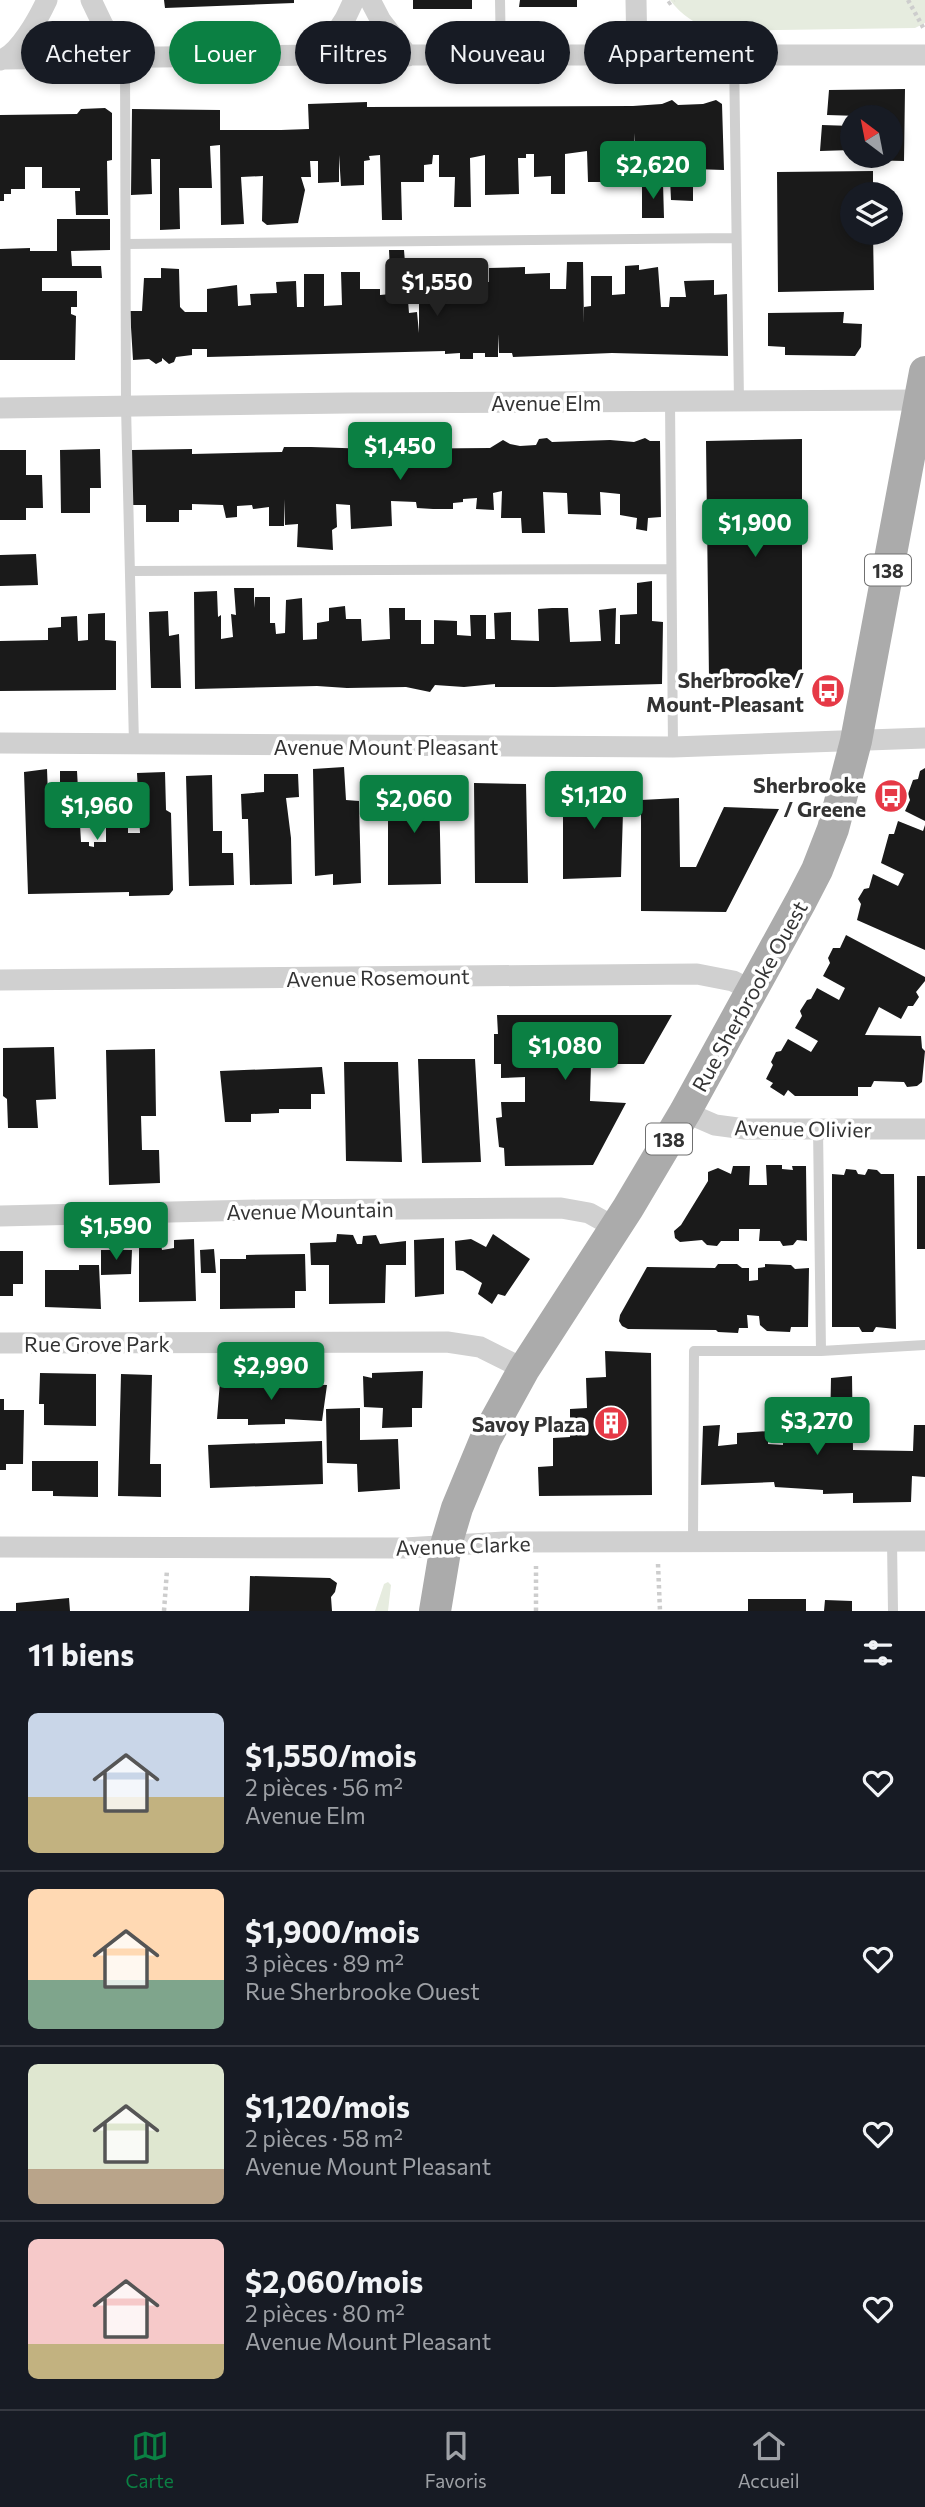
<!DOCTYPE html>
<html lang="fr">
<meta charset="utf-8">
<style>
:root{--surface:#171b24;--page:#242831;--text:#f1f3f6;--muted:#9ea1a6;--line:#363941;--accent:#0b8043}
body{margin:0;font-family:Commissioner,sans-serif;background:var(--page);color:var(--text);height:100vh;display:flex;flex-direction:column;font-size:26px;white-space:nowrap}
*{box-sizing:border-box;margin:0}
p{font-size:23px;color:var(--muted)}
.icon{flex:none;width:38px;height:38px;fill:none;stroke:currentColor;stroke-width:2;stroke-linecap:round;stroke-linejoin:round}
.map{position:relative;height:1611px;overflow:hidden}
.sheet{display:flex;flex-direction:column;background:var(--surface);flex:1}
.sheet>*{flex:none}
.guide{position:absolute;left:21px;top:21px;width:884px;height:63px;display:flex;gap:14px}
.needle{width:46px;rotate:328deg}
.buttons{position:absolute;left:840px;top:105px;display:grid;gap:14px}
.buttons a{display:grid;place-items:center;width:63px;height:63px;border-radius:50%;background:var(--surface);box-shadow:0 4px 10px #0003;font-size:35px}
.price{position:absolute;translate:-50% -60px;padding:0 16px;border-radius:7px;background:var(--accent);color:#fff;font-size:23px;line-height:46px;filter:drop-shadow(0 2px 4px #0008)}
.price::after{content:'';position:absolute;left:50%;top:42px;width:21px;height:16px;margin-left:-10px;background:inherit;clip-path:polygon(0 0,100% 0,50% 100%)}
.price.active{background:#222;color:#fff}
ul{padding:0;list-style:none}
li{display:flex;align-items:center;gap:21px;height:175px;padding:0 28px}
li+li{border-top:2px solid var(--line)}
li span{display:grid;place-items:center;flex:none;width:196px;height:140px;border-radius:10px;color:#555}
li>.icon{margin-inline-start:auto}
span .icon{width:84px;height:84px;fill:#fffc;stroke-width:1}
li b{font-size:30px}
h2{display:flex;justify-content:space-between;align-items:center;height:84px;padding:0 28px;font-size:30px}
.pill{padding:0 24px;border-radius:32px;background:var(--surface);box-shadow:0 4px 10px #0003;font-size:24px;line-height:63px}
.pill.active{background:var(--accent);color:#fff}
.tab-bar{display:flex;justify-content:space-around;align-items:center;height:98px;border-top:2px solid var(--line);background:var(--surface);font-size:19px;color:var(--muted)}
.tab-bar a{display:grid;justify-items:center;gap:4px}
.tab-bar .active{color:var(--accent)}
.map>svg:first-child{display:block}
.green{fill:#e6ecdf}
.building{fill:#1a1a1a}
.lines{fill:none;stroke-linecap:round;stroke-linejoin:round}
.path{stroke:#cdcdcd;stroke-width:4.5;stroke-dasharray:3.5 3.5;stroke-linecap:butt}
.service{stroke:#d0d0d0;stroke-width:10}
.minor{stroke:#d0d0d0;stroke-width:21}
.primary{stroke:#ababab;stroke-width:32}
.labels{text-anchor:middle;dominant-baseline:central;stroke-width:7;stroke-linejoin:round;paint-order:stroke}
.shield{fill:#fff;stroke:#707070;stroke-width:2}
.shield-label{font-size:19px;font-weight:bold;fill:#333}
.street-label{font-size:21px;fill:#333;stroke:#fff}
.poi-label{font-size:21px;font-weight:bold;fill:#333;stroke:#fff;text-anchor:end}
</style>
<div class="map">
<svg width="925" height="1611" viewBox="0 0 925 1611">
<rect width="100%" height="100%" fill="#fff"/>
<!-- green -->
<path class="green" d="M670 0H925V23L915 28 713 31C695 23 682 16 670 0Z
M388 1582 391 1585 388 1611H375L384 1584Z"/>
<!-- building -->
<path class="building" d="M164 0H294V3L165 8Z
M413 0H472V9H413Z
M520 0H577V7H519Z
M905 89 904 161 862 160V156H891V117L827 115 829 90Z
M672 100 678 105 703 104 716 100 722 104 724 170 693 169V201L671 200 670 178 675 179 674 151 664 153 665 177 650 178 649 165H644V151L635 152 634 133V154H619V174L604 175 605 182H588L587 151 565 154V194H551V176L534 177V154H526V158H518L519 194 485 195V155L470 158 471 207H454L455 177H439V155H433L432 164 424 165V182H401L402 220H382L380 155 369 156 370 160 364 161V185L341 186 339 155V182L318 183V161H310L311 177H301L305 190 298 223 267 225 262 221 263 176 241 177 244 224 221 225 220 145 210 146 212 188H179L180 229 160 230V159H151L152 194 131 195 132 109 220 110V130H281L309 129 308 104 367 102V107L633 106 662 104Z
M105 108 112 113V160L107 161 108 215H76L75 191H80V188H42V167H25V189H11V194H4V201H0V115L77 114 81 109Z
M822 125 852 126V150L820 151Z
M873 171V194H852V233H873L874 290 778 292 777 172Z
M642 183H663L664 218H642Z
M57 219H110V250L71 251 72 266H101L102 278H42V291H77V307H71V314L76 316 75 360H0V249L30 248V251H57Z
M389 250H404L409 313 417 312 419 333V298L445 297V281H461L462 285H472L473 282H489V268L525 267V274L550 273V289H566L567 262H583L584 324V307L591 306V276H612V295L625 294V266L639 265V270L658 267 661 307H669L670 297H686L684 281 714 280V295L727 294 728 356 612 353 513 357 512 353H499L498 334V357H485V353H473V359H460V353L445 354V351L207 357V349H192V355L176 357 174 362 169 364 162 358V361L156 364 149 359 133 360 130 311H142L144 278H161V268L179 269 180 307 185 312H207V289L237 285 238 306 251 305 250 294 277 293 276 282 296 281 297 307H304V274H324V306L342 305 341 272H360V289H380V295L391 294Z
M844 312 843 323 862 324 861 347 855 356 785 355V347L768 346V313Z
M547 438 552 442 610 440 634 442 645 438 650 441H660L661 517 648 518 647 531 636 529 637 518 620 515V494L600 492 601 515 568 514 567 493 543 492 545 533H522L521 518H501L502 491 493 493 494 510 476 509 477 498 463 499V502L453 503V509H433L417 508 416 502 391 501 392 526 351 529 350 505 336 504 337 527 332 530 333 550 297 547 298 524 285 525 284 499V526H269V507L253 509 252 505 237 506V517L226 518 223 505 192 504V510H179V522H146V505H132V450L192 449V454L282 452 284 447H311L373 449 490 448 503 440 510 444 520 446 536 445 539 439Z
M802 439V680L709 679 706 441Z
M100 449 101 488H90V513H61L60 450Z
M0 450H26V475H42L43 508H26V520H0Z
M36 554 38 585 0 586V555Z
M652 581V621L663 622 662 684 554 687H495V684L464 687 435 685 430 692 406 687 347 688 317 686 195 689 194 592 217 591 218 617 221 615V639L233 637 231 614 236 615 234 588H254V608L255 597H270V623H275L276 634 285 633 286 600 302 598 303 640 317 639V623L329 621V608L345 606 346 619H361L362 641 390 639 389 608H405V620H421V644H434V620L457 621V635L471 636 470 615H486V639H495L494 613 511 612V640L539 641 538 609 552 608H568L570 642 601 641 599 610 616 608 615 644H620V615L637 614V583Z
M168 611 169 636 179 634 181 688H151L149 612Z
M105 613V640L116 641V690L0 691V641L48 640V628L61 627V617L77 616 78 641 88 640V614Z
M344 767 346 800 359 801 361 883 333 885V874L315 876 313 769Z
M925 768V821L905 811 910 800 908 794 913 780 918 779 920 771Z
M47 769 48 795H60V771H77L81 842H89V846L94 847V842H106V810H128V833H140L137 773 165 772 166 810 171 813 173 890 169 895 129 896V892L28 894 24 772Z
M264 774H298L299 797 286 798 291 838 292 884 250 885 248 819H242L241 794 264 792Z
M212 775 213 831H222V853H233L234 885 189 886 186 776Z
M579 779 624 780 621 877 563 879V805H578Z
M474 783 526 784 528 883H475Z
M388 785H439L441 884 388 885Z
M679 798 680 867H696L724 807 779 809 726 912 641 911V800Z
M898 821 923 831 925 825V950L857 920 861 904 858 899 864 889 869 888 873 874 898 886 904 874 881 863 889 834H894Z
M846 935 925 977V981L916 992 919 997 913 1006H908L901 1019 879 1007 865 1035 921 1036 922 1048 925 1051 922 1082 917 1086 907 1087 904 1082 874 1081 871 1087H858V1096H795L788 1090 784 1096 770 1087 773 1083 766 1079 773 1065 771 1062 776 1052 781 1051 788 1039 811 1052 818 1041 795 1028 802 1016 800 1011 807 1000 811 999 817 988 839 1000 845 988 823 976 830 963 828 958 833 948H840Z
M497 1015H672L644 1064H591L590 1101 626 1103 593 1165 505 1166 504 1148 499 1147 496 1118 502 1117 501 1102H525V1077L501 1078V1064H494V1034H498Z
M54 1047 56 1099 36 1100 38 1128H8L7 1099 3 1096V1048Z
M155 1049 156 1116H141L142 1150H159L160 1183 109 1185 106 1050Z
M418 1059H475L481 1162 422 1163Z
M344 1062H398L402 1162 346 1161Z
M322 1067 325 1094H311V1109H279V1113L251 1114V1122H225L220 1071Z
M766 1165H782V1169L793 1170 792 1166H806L807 1241 797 1240 793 1245 783 1246 780 1241H759L760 1229H739V1241H721L717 1246 707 1245 702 1240 680 1242 675 1238 674 1231 681 1225 708 1181V1172L718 1168 731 1174 733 1166H750L749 1185H767Z
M846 1169 856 1170 858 1174 865 1175 868 1169 877 1170 881 1174H894L896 1329 876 1327 873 1332H862L859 1327H832V1174L844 1175Z
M917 1176H925V1249H917Z
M337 1234 353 1235 357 1244H362L363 1236 376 1235 380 1244 406 1241V1265H386L385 1303 329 1304V1265H311L310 1243 336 1242Z
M493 1234 530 1259 505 1296 498 1294 492 1304 478 1294 482 1283 463 1271 456 1270 455 1241 471 1239 486 1247Z
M444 1238V1294L415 1297 414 1240Z
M160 1239 162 1250 174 1248V1240L194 1239 196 1301 139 1302V1240Z
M214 1249 216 1273H201L200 1250Z
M101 1250H132L131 1274 101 1275Z
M0 1251H23V1284H13V1296H0Z
M305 1254 306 1291H295V1308L220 1309V1259H246V1255Z
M718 1264H737L742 1268H749V1281L758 1280V1268L765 1267V1264L791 1265 795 1269 809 1268 808 1327H791L790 1332 767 1331 760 1325 759 1316 747 1315 748 1328H739L738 1333 718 1332 716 1330 628 1329 622 1326 619 1321 620 1315 647 1267 715 1268Z
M79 1265H99L101 1309 45 1307V1270H79Z
M605 1351 651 1353 652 1495 539 1496 538 1467 553 1466V1438L570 1437V1409L587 1408 586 1378 606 1377Z
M423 1371 422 1408H412V1427L382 1428 383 1408 364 1407 363 1376 372 1378V1373Z
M40 1373 96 1374V1426L44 1425V1404H39Z
M121 1374 152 1375 150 1464H161V1497L118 1496Z
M852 1376 853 1450 913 1451 914 1425H925V1477L912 1476 911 1502 853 1503V1493L823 1494V1490L775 1487 774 1482 701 1485 703 1426 720 1425 718 1446 737 1444V1433L769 1431 768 1444 783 1445V1413L801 1412 799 1435 805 1430 808 1422H817L821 1426 830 1427 831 1378Z
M220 1381 327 1385 322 1421 285 1419V1424L248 1425V1419H217Z
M0 1399H4V1410H24L23 1464H6V1470H0Z
M360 1408V1440L398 1439 400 1489 358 1492 357 1464 327 1463 326 1409Z
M322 1441 323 1484 210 1488 208 1445Z
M32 1461H98V1497L53 1496V1491H32Z
M250 1576 330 1578 337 1583 335 1592 331 1597 332 1611H249Z
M69 1598 70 1611H16V1603Z
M748 1599H806V1611H748Z
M825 1600 852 1601V1611H824Z"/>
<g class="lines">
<!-- path -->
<path class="path" d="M908 0 924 29
M668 4 674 0
M658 1564 660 1611
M164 1611 167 1570
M536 1611V1566"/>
<!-- service -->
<path class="service" d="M500 0 501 55
M734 56 739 401
M125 57 126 406 134 744
M126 244 735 238
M670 401 673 747
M130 571 671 569
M818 1128 821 1351
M693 1541 694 1351H821L925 1345
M892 1541 893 1611"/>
<!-- minor -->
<path class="minor" d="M91 0 103 25 125 57
M370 0 381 21 408 56
M636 0 637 55
M322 55 345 19 354 0
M5 59 322 55H925
M0 60C19 55 39 17 47 0
M0 408 348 403 925 400
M0 743 673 747 925 738
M0 980 697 974 733 981 753 991
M685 1112 715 1125 745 1129H925
M0 1216 261 1210 561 1208 589 1213 616 1228
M0 1343 447 1342 480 1347 524 1369
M0 1547 405 1548 504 1542 925 1541"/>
<!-- primary -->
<path class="primary" d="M435 1611 446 1545 457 1508 486 1438 524 1369 628 1208 685 1112 801 901 817 870 833 829 856 741 925 372"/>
</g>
<!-- icons -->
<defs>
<g id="bus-disc" transform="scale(1.75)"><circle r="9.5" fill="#e63946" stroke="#fff"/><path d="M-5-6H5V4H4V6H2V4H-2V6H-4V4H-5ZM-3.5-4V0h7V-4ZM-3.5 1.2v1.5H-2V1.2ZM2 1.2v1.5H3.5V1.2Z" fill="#fff"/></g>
<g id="building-disc" transform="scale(1.75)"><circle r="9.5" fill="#e63946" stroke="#fff"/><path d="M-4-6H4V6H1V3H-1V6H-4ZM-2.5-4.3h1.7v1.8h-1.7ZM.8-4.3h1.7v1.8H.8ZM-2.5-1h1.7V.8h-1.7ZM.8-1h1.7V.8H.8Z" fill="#fff"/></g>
</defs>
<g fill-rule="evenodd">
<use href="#bus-disc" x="828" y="691"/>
<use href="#bus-disc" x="891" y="796"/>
<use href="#building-disc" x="611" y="1423"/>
</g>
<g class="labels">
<!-- shield labels -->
<g class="shield">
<rect x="865" y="554.5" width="46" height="31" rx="5"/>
<rect x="646" y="1123.5" width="46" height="31" rx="5"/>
</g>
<g class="shield-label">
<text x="888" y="570">138</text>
<text x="669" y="1139">138</text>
</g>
<!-- street labels -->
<g class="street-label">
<text x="546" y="402">Avenue Elm</text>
<text x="386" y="746">Avenue Mount Pleasant</text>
<text transform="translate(378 977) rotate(-1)">Avenue Rosemount</text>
<text transform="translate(749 996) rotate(-61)">Rue Sherbrooke Ouest</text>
<text transform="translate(803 1128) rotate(1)">Avenue Olivier</text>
<text transform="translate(310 1210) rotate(-1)">Avenue Mountain</text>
<text x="97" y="1343">Rue Grove Park</text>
<text transform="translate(463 1545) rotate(-2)">Avenue Clarke</text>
</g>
<!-- poi labels -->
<g class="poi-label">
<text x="804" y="679">Sherbrooke /<tspan x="804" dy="24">Mount-Pleasant</tspan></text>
<text x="866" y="784">Sherbrooke<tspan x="866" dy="24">/ Greene</tspan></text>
<text x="586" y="1423">Savoy Plaza</text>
</g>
</g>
</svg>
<div class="buttons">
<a><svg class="needle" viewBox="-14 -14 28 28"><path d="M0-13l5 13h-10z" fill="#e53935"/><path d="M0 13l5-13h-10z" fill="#9ea1a6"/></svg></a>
<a><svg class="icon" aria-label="layers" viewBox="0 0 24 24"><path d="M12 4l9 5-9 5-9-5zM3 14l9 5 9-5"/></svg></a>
</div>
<b class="price" style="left:653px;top:201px">$2,620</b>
<b class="price active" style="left:437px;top:318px">$1,550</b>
<b class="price" style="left:400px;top:482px">$1,450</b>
<b class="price" style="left:755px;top:559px">$1,900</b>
<b class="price" style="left:594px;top:831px">$1,120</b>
<b class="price" style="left:414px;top:835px">$2,060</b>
<b class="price" style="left:97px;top:842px">$1,960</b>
<b class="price" style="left:565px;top:1082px">$1,080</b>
<b class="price" style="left:116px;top:1262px">$1,590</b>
<b class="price" style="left:271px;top:1402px">$2,990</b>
<b class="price" style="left:817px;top:1457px">$3,270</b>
<div class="guide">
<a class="pill">Acheter</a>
<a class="pill active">Louer</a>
<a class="pill">Filtres</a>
<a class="pill">Nouveau</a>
<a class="pill">Appartement</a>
</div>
</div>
<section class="sheet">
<h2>11 biens<svg class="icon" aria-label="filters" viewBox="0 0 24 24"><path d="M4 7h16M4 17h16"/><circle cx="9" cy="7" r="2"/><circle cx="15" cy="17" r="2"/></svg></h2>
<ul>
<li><span style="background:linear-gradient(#c9d6e8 60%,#c2b280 0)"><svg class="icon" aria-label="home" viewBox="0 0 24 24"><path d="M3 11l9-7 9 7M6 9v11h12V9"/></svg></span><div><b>$1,550/mois</b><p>2 pièces · 56 m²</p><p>Avenue Elm</p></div><svg class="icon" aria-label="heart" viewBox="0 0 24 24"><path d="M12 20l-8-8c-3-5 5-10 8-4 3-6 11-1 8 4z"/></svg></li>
<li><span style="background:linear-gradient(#ffd9b3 65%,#7fa58c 0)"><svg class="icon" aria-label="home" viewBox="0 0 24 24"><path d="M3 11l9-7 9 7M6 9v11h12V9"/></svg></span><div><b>$1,900/mois</b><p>3 pièces · 89 m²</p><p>Rue Sherbrooke Ouest</p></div><svg class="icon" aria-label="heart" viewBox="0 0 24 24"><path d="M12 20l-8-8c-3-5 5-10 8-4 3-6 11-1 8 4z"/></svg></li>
<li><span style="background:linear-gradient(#dfe7d0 75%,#b9a48a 0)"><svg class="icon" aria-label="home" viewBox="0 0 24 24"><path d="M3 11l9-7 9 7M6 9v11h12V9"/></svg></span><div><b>$1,120/mois</b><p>2 pièces · 58 m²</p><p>Avenue Mount Pleasant</p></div><svg class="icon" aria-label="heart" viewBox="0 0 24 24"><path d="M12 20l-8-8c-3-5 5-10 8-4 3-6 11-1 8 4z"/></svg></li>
<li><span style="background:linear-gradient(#f6c9c9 75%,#c2b280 0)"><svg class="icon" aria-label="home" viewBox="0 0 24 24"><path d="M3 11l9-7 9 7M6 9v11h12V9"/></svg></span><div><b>$2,060/mois</b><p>2 pièces · 80 m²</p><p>Avenue Mount Pleasant</p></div><svg class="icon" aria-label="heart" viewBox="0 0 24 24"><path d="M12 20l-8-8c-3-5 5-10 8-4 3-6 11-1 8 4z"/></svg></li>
</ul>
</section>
<nav class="tab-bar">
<a class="active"><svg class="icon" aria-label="map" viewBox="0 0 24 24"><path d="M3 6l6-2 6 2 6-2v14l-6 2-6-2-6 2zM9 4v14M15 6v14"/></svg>Carte</a>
<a><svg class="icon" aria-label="saved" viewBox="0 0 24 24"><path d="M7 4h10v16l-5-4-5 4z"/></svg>Favoris</a>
<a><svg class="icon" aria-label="home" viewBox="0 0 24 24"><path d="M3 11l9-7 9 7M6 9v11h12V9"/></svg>Accueil</a>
</nav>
